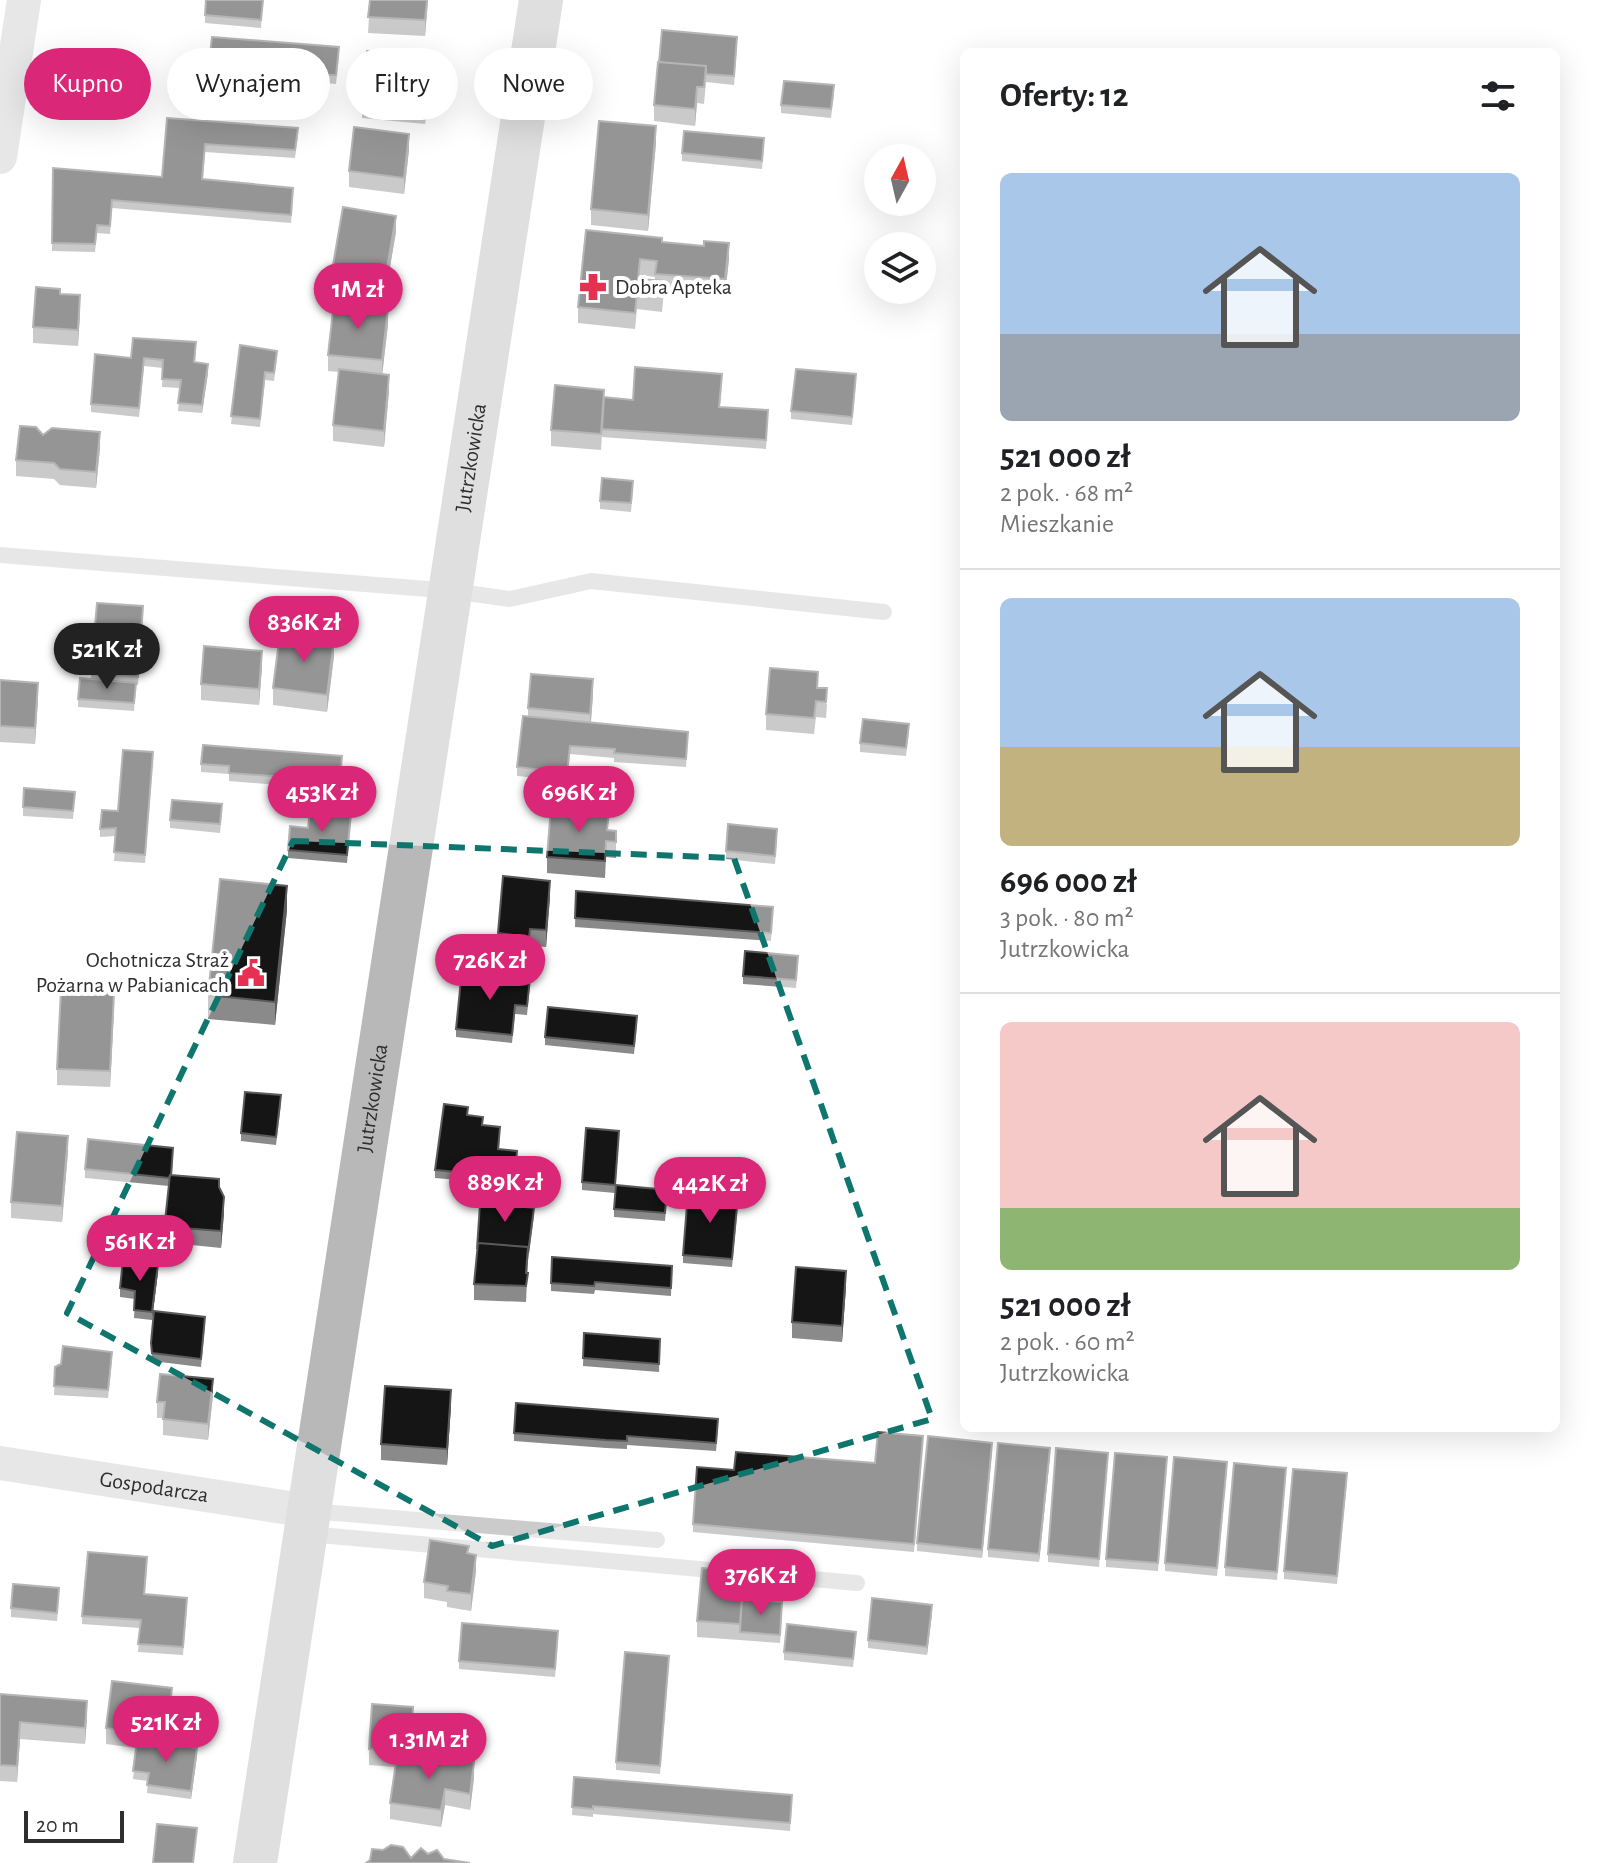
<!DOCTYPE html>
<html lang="pl">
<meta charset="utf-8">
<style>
:root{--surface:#fff;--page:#f2f2f2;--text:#202124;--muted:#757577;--line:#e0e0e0;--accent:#db2777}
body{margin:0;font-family:"Alegreya Sans",sans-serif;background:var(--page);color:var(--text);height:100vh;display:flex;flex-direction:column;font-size:30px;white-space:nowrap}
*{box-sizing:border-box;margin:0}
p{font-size:26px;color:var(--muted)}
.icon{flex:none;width:44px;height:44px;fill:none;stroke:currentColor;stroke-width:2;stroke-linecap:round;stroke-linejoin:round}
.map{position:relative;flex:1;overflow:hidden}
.side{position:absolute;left:960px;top:48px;width:600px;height:1384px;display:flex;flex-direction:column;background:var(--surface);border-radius:12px;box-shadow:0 8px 32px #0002}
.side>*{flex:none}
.hud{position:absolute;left:24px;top:48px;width:760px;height:72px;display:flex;gap:16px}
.needle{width:52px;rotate:8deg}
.tools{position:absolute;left:864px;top:144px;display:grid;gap:16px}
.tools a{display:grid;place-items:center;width:72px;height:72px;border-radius:50%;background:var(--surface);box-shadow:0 8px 32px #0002;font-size:40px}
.scale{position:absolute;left:24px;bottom:20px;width:100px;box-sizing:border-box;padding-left:8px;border:4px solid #2e2e2e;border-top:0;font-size:22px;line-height:28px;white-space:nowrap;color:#2e2e2e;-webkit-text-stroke:6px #fff;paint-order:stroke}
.price{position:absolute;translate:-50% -68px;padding:0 18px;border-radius:28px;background:var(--accent);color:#fff;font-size:26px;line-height:52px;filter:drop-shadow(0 2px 4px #0008)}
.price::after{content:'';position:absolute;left:50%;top:48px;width:24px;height:18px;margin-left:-12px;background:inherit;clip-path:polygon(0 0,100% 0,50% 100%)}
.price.current{background:#222;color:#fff}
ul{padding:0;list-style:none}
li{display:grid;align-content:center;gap:16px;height:424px;padding:0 40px}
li+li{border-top:2px solid var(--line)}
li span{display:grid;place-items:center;height:248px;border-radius:12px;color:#555}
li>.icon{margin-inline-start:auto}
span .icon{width:144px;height:144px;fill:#fffc;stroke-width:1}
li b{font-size:34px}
h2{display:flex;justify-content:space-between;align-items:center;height:96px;padding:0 40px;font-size:34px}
.chip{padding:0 28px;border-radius:36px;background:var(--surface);box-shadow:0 8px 32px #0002;font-size:28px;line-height:72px}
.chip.current{background:var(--accent);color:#fff}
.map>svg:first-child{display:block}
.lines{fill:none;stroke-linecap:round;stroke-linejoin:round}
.service{stroke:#cbcbcb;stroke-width:16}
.minor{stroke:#cbcbcb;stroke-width:34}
.secondary{stroke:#b8b8b8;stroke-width:44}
.wall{fill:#8a8a8a;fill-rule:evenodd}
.shaded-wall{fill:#5b5b5b}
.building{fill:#151515;stroke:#5b5b5b;stroke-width:2}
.marked{fill:none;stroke:#0f766e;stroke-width:6;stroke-dasharray:16 10;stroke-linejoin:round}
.labels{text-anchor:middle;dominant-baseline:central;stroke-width:8;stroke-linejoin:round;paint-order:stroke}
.poi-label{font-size:22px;fill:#2e2e2e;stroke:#fff;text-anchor:start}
.street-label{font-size:22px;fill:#2e2e2e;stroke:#fff}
</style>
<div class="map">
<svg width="1609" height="1863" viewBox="0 0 1609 1863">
<rect width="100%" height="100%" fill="#fff"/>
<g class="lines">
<!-- service -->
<path class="service" d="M0 555 453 591 510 599 591 581 884 612
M311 1511 657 1540
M308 1534 857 1583"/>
<!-- minor -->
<g class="minor">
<path d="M0 157 24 0"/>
<path id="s1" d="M0 1463 309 1511"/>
</g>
<!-- secondary -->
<path class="secondary" id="s2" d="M255 1863 541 0"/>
</g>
<!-- wall -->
<path class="wall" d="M263 0 261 28 205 23V15Z
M370 0H428L425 36 368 33Z
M737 45 734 85 706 82 704 104 697 103 695 126 654 121V105Z
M339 56 336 84 315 82 314 88 278 85V79L254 76V74L209 70V62Z
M430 73 425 124 362 118V101Z
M834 94 831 118 781 113V105Z
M167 118 298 136 295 158 205 152 203 179 293 197 291 223 112 208 110 234 97 233 95 252 52 251 53 168 162 177Z
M656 143 648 231 591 225V209Z
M764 146 762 169 682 161V153Z
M409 150 404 194 349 187V171Z
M396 232 386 290 333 281V265Z
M662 242 729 259 725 295 664 290 662 312 637 309 635 329 578 323V307ZM640 275 655 277V280L640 279Z
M60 294 80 311 78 346 33 343V327Z
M388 324 382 374 389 391 384 447 333 441V425L339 372 328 371V355Z
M240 345 277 359 274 381 265 380 260 427 231 424Z
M196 350 195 363 208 373 202 413 178 411 180 388 162 387 163 368 144 366 139 417 91 412V404L131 358Z
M856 382 852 425 791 419V411Z
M722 383 720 407 768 410 766 449 602 437V435L601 450 551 446V430L604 397 633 400Z
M43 435 100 448 96 488 60 485 54 479 16 476V460Z
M633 489 631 512 600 509V501Z
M143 615 138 685H136L134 711 78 707V699L91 679V673Z
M334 656 327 712 273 705V688Z
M262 667 259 705 201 700V684Z
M0 680 38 699 35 744 0 742Z
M818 688 827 705 826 718 816 717 814 734 766 730V714Z
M593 695 591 723 688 740 686 767 614 762V758L570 754 567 781 517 776V767L528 717V708Z
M909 732 906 756 860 752V743Z
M153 760 145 863 114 861 116 836 100 837V829L118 811Z
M201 764H342L340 790 229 781V774L201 772Z
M75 792 73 819 23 816V807Z
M222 812 220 833 170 828V820Z
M351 822 347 863 288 858V850L308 828Z
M608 830 616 831V858L606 857 605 878 547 873V857Z
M777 837 775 864 726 859V851Z
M576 891 773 907 771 941 575 927Z
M550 897 546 947 530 946 529 953 498 949V933Z
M287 910 275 1025 208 1019V995Z
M798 964 796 988 743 984V976Z
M530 986 527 1015 515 1014 512 1043 456 1037V1029Z
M114 1009 110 1087 57 1085V1069Z
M637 1024 634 1054 545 1045V1037Z
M281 1104 276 1145 241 1141V1133Z
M468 1115 500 1135 499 1149 517 1159 515 1185 435 1178V1170Z
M619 1139 615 1193 582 1190V1182Z
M68 1152 62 1222 11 1218V1202Z
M173 1156 172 1175 219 1187 224 1213 221 1248 182 1244V1239L165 1237 169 1186 85 1178V1169Z
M667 1198 665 1221 614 1217V1209Z
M738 1204 732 1267 683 1263V1255Z
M517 1206 534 1216 528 1261 526 1302 474 1300V1284Z
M672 1266 671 1296 595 1290 594 1294 551 1291V1283Z
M158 1272 152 1320 134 1318 135 1299 120 1297V1288Z
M846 1287 842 1342 792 1338V1322Z
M205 1325 201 1367 152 1361 151 1343Z
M584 1333 660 1339 659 1372 583 1366Z
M112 1360 108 1398 54 1395 55 1367Z
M213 1395 208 1440 163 1435V1418H157V1402Z
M451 1406 447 1465 381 1460V1444Z
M718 1427 716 1451 627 1445V1449L606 1448 514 1441V1433Z
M923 1444 914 1552 693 1532V1524L734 1470 875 1463Z
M992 1451 982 1558 917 1551V1543Z
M1050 1456 1039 1562 988 1557V1549Z
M1108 1461 1099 1567 1048 1562V1554Z
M1167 1465 1158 1571 1106 1567V1559Z
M1227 1470 1217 1576 1165 1571V1563Z
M1286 1476 1277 1580 1225 1576V1567Z
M1347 1481 1337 1584 1284 1579V1571Z
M469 1554 476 1571 471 1611 447 1607V1602L424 1598V1582Z
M147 1565 145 1594 187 1606 183 1655 138 1652 140 1628 82 1624V1616Z
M744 1587 743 1599 782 1610 780 1643 697 1637V1621Z
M59 1596 57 1621 11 1617V1608Z
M932 1613 927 1655 868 1648V1640Z
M558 1639 555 1677 459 1669V1661Z
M856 1640 853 1667 784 1660V1652Z
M669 1664 660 1774 616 1770V1762Z
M0 1694 87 1718 85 1744 20 1739 17 1782 0 1781Z
M172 1704 168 1744 197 1756 191 1799 147 1793 148 1781 133 1779 136 1748 106 1744V1728Z
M413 1723 411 1757 474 1778 470 1810 445 1805 441 1827 390 1819V1803L395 1767 369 1765V1749Z
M574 1777 792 1804 790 1831 593 1814V1817L572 1815Z"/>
<!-- shaded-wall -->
<path class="shaded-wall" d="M427 0H428L425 36V20Z
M430 57V73L425 124V108Z
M697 87V103L695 126V109Z
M656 126V143L648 231V215Z
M409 134V150L404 194V178Z
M396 216V232L386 290V274Z
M729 243V259L725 295V279Z
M80 295V311L78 346V330Z
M388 308V324L382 377V360Z
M208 364V373L202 413V405Z
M389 375V391L384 447V431Z
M100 432V448L96 488V472Z
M334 640V656L327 712V695Z
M262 651V667L259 705V689Z
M593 679V695L590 730V714Z
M38 683V699L35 744V728Z
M550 881V897L546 947V930Z
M287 886V910L275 1025V1002Z
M114 993V1009L110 1087V1071Z
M68 1136V1152L62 1222V1206Z
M224 1197V1213L221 1248V1231Z
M158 1264V1272L152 1320V1312Z
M846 1271V1287L842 1342V1326Z
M213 1379V1395L208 1440V1424Z
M451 1390V1406L447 1465V1449Z
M992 1443V1451L982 1558V1550Z
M1050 1448V1456L1039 1562V1554Z
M476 1555V1571L471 1611V1594Z
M932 1605V1613L927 1655V1647Z
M172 1688V1704L167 1752V1736Z
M87 1701V1718L85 1744V1728Z
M20 1722V1739L17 1782V1766Z
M197 1748V1756L191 1799V1791Z
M474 1762V1778L470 1810V1794Z
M445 1789V1805L441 1827V1810Z"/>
<!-- building -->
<path class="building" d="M206 0H263L261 20 205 15Z
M370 0H427L425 20 368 17Z
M662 30 737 37 734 76 706 74V66L659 62Z
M212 37 339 47 336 75 315 74 314 80 278 77V71L254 68V65L209 62Z
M367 51 430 57 425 108 362 101Z
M658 62 706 66 704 87H697L695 109 654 105Z
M784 81 834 85 831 109 781 105Z
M167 118 298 128 295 150 205 144 202 179 293 188 291 215 112 200 110 226 97 225 95 244 52 243 53 168 162 177Z
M599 121 656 126 648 215 591 209Z
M354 127 409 134 404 178 349 171Z
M684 131 764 138 762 161 682 153Z
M343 207 396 216 386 274 333 265Z
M586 230 662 238V242L704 246V241L729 243 725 279 655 274 657 261 640 259 638 279 664 281 662 296 637 293 635 313 578 307Z
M36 287 60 289V294L80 295 78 330 33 327Z
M334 302 388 308 382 360 328 355Z
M133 338 196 342 194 362 208 364 202 405 178 403 181 380 162 379 163 360 144 358 139 408 91 404 95 354 131 358Z
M240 345 277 351 274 373 265 372 260 419 231 416Z
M635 367 722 374 719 407 768 410 766 440 602 429 604 397 633 400Z
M339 369 389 375 384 431 333 425Z
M796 369 856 374 852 417 791 411Z
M555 385 604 390 601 434 551 430Z
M20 426 36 427 43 435 52 428 100 432 96 472 60 469 54 463 16 460Z
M602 478 633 481 631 503 600 501Z
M97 603 143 606 138 677 91 673Z
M280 633 334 640 327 695 273 688Z
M204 646 262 651 259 689 201 684Z
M770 668 818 672 817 688H827L826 702 816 701 814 718 766 714Z
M531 674 593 679 590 714 528 708Z
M80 678 136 683 134 703 78 699Z
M0 680 38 683 35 728 0 726Z
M523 716 688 732 686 759 614 753 615 749 570 746 567 773 517 767Z
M863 719 909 724 906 748 860 743Z
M203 745 342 756 340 781 229 773V766L201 764Z
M123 750 153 752 145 855 114 852 116 828 100 829 102 810 118 811Z
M24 788 75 792 73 811 23 807Z
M172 800 222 804 220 824 170 820Z
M551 807 609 812 607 830 616 831V842L606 841 605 861 547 857Z
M310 810 351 814 347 855 288 850 290 826 308 828Z
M728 824 777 829 775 856 726 851Z
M503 876 550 881 546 930 530 929 529 937 498 933Z
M220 879 287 886 275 1002 208 995Z
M576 891 773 907 771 933 575 918Z
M745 951 798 956 796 980 743 976Z
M462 970 530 978 527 1006 515 1005 512 1035 456 1029Z
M61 990 114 993 110 1071 57 1069Z
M548 1007 637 1016 634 1046 545 1037Z
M245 1092 281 1095 276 1137 241 1133Z
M444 1104 468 1107 467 1115 483 1117 482 1125 500 1127 498 1149 517 1151 515 1177 435 1170Z
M586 1128 619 1131 615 1185 582 1182Z
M17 1132 68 1136 62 1206 11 1202Z
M88 1139 173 1148 171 1175H170L169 1178 85 1169Z
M170 1175 219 1179V1187L224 1197 221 1231 182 1228 183 1223 165 1221Z
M616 1185 667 1190 665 1213 614 1209Z
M688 1192 738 1196 732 1259 683 1255Z
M497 1197H503L517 1198 516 1206 534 1208 528 1253V1247L478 1243 477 1249 480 1204 496 1205Z
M478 1243 528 1247 526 1273H528L526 1286 474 1284Z
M552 1257 672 1266 671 1288 595 1282 594 1286 551 1283Z
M123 1260 158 1264 152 1312 134 1310 135 1291 120 1288Z
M796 1267 846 1271 842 1326 792 1322Z
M154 1311 205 1317 201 1359 152 1353 151 1343Z
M584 1333 660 1339 659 1364 583 1358Z
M63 1346 112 1352 108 1390 54 1386 55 1367 61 1364Z
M160 1374 213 1379 208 1424 163 1419 165 1402H157Z
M385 1386 451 1390 447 1449 381 1444Z
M516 1403 718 1419 716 1443 627 1436V1441L606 1440 514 1433Z
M878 1432 923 1436 914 1544 693 1524 697 1467 734 1470 736 1452 875 1463Z
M928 1436 992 1443 982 1550 917 1543Z
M998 1443 1050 1448 1039 1554 988 1549Z
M1056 1448 1108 1453 1099 1559 1048 1554Z
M1115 1453 1167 1457 1158 1563 1106 1559Z
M1174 1457 1227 1462 1217 1568 1165 1563Z
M1234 1463 1286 1468 1277 1572 1225 1567Z
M1293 1469 1347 1473 1337 1576 1284 1571Z
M430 1540 469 1546 467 1553 476 1555 471 1594 447 1591 448 1586 424 1582Z
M88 1552 147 1557 144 1594 187 1598 183 1647 138 1644 141 1620 82 1616Z
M702 1568 744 1571 740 1624 697 1621Z
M13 1584 59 1588 57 1613 11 1608Z
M872 1598 932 1605 927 1647 868 1640Z
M742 1599 782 1602 780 1635 740 1632Z
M462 1623 558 1631 555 1669 459 1661Z
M787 1624 856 1632 853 1659 784 1652Z
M625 1652 669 1656 660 1766 616 1762Z
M112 1681 172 1688 167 1736 106 1728Z
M0 1694 87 1701 85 1728 20 1722 17 1766 0 1765Z
M372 1704 413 1707 410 1752 369 1749Z
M137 1740 197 1748 191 1791 147 1785 149 1773 133 1771Z
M397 1756 474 1762 470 1794 445 1789 441 1810 390 1803Z
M574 1777 792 1795 790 1823 593 1806V1809L572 1807Z
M157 1824 197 1828 193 1863H153Z
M391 1845 403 1847 411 1858 421 1848 428 1854 437 1850 444 1859 470 1863H366L370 1860 372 1849 383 1850Z"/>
<!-- marked area -->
<path d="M0 0H1609V1863H0ZM293 841 734 858 932 1419 492 1546 67 1313Z" fill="#fff" fill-opacity=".55" fill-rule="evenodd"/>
<path class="marked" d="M293 841 734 858 932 1419 492 1546 67 1313Z"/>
<!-- icons -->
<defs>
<g id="pharmacy-bare" transform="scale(2.16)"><path d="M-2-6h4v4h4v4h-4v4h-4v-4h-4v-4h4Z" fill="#e53051" stroke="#fff" stroke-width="2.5" paint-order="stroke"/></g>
<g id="civic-bare" transform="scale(2.16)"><path d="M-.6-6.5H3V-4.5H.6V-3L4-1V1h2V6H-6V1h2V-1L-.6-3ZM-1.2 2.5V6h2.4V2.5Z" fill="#e53051" stroke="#fff" stroke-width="2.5" paint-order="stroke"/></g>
</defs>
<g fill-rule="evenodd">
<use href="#pharmacy-bare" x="593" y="287"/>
<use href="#civic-bare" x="251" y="973"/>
</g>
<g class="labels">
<!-- poi labels -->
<g class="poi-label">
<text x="615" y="287">Dobra Apteka</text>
<text x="229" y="960" text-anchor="end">Ochotnicza Straż<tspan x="229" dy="25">Pożarna w Pabianicach</tspan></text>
</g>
<!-- street labels -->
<g class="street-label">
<text stroke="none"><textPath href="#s2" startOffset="1422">Jutrzkowicka</textPath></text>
<text stroke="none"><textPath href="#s2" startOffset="774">Jutrzkowicka</textPath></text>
<text stroke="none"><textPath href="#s1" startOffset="156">Gospodarcza</textPath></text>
</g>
</g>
</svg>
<div class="tools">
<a><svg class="needle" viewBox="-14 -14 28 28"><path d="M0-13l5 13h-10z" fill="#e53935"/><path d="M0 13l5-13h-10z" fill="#757577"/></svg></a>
<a><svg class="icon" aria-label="layers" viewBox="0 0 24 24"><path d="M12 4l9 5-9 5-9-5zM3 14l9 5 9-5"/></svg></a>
</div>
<div class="scale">20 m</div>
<b class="price" style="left:358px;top:331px">1M zł</b>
<b class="price" style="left:304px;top:664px">836K zł</b>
<b class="price current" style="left:107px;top:691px">521K zł</b>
<b class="price" style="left:322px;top:834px">453K zł</b>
<b class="price" style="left:579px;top:834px">696K zł</b>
<b class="price" style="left:490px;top:1002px">726K zł</b>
<b class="price" style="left:505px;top:1224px">889K zł</b>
<b class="price" style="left:710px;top:1225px">442K zł</b>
<b class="price" style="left:140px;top:1283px">561K zł</b>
<b class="price" style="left:761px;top:1617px">376K zł</b>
<b class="price" style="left:166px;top:1764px">521K zł</b>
<b class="price" style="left:429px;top:1781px">1.31M zł</b>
<div class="hud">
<a class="chip current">Kupno</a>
<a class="chip">Wynajem</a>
<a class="chip">Filtry</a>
<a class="chip">Nowe</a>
</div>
<section class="side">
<h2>Oferty: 12<svg class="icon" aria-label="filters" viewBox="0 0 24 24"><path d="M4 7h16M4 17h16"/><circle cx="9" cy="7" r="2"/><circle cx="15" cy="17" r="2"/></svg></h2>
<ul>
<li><span style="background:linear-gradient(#a9c7e8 65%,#9aa5b1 0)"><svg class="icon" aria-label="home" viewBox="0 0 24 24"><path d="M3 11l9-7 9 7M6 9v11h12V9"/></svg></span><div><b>521 000 zł</b><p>2 pok. · 68 m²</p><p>Mieszkanie</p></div></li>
<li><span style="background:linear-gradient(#a9c7e8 60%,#c2b280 0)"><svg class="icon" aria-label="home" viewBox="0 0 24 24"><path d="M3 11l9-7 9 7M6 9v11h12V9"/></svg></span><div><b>696 000 zł</b><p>3 pok. · 80 m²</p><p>Jutrzkowicka</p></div></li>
<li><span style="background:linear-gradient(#f6c9c9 75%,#8fb573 0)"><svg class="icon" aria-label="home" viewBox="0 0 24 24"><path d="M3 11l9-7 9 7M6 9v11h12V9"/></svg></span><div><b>521 000 zł</b><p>2 pok. · 60 m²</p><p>Jutrzkowicka</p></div></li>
</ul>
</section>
</div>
